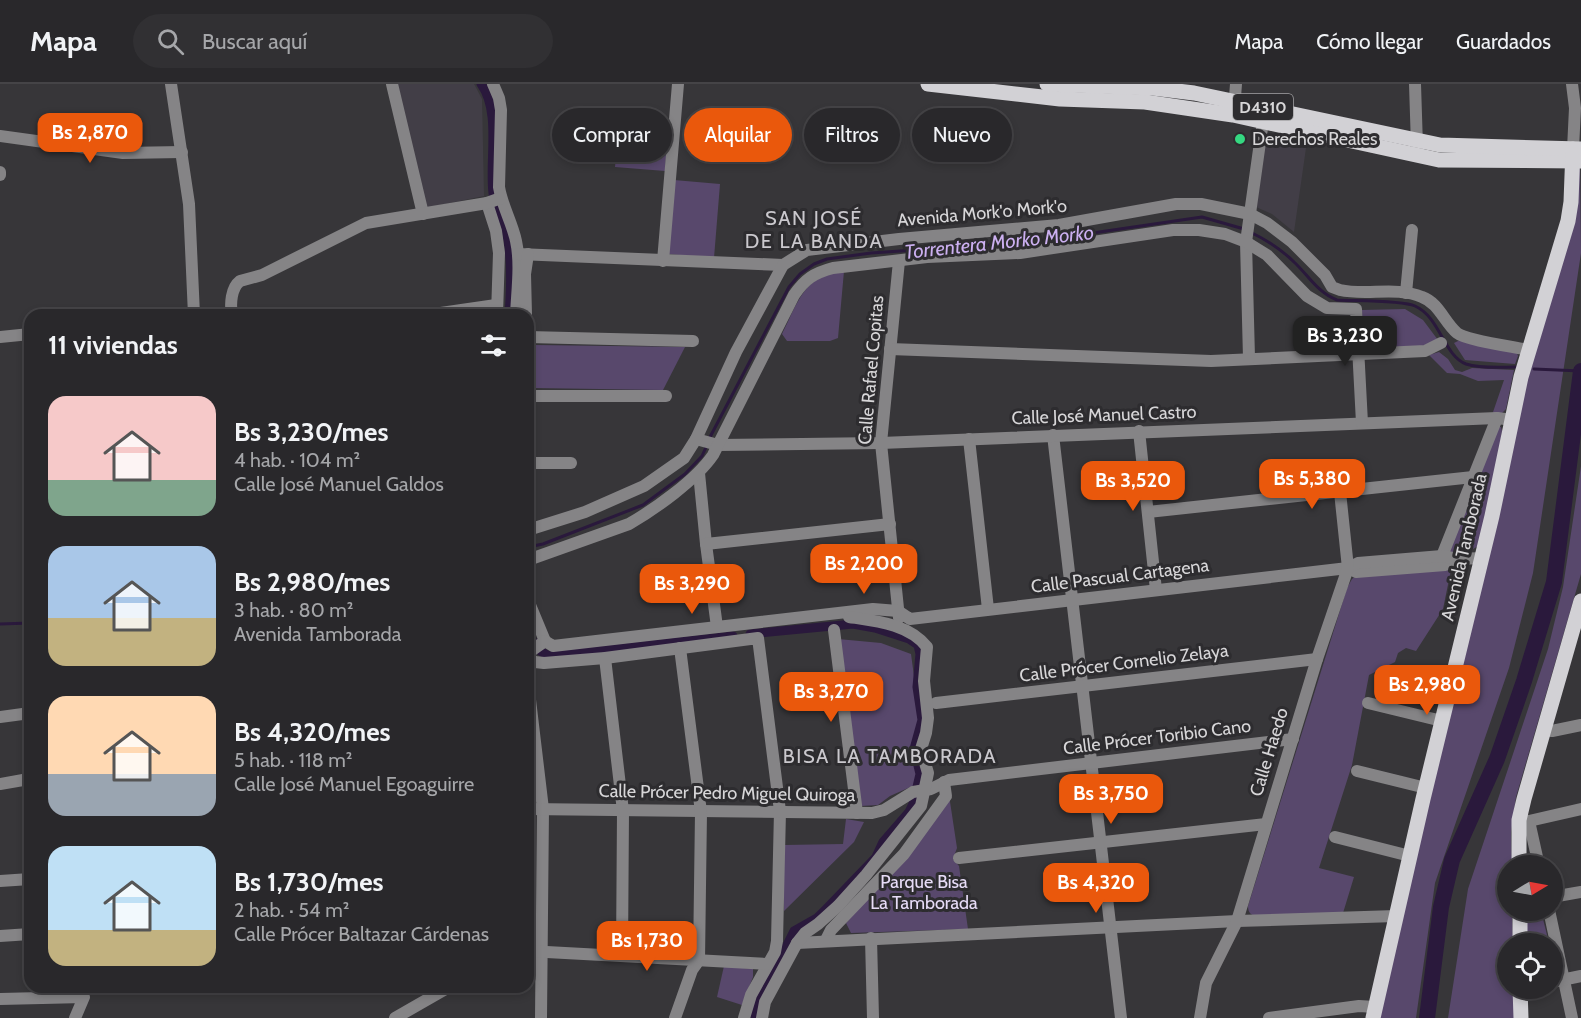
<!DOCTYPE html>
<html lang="es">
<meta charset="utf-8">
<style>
:root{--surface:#29282b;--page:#313033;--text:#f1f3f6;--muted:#a5a6a9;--line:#454447;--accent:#ea580c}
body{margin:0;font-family:Cabin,sans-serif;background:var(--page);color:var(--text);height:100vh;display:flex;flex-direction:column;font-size:22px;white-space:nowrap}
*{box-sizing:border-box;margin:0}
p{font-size:20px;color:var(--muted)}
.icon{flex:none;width:33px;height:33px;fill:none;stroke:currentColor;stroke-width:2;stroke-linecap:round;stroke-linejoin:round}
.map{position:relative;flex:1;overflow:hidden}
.sheet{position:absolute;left:24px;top:225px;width:510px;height:684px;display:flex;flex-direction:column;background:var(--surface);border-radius:18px;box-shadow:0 3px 9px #0003,0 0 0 2px var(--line)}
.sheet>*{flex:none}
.top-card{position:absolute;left:552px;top:24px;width:570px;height:54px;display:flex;gap:12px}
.needle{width:39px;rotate:80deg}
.fabs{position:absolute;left:1497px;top:771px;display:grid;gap:12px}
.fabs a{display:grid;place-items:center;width:66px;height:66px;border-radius:50%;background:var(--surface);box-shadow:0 3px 9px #0003,0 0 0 2px var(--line);font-size:30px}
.price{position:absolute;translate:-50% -51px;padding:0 14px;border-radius:12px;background:var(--accent);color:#fff;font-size:20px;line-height:39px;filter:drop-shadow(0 2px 3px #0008)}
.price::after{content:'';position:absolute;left:50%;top:36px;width:18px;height:14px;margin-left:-9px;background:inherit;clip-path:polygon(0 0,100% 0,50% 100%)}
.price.on{background:#222;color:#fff}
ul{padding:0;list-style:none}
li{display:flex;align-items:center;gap:18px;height:150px;padding:0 24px}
li span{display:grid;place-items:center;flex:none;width:168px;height:120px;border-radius:18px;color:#555}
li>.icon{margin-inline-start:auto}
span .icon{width:72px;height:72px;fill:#fffc;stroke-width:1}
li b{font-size:26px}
h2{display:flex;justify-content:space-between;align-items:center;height:72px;padding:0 24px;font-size:26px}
.tag{padding:0 21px;border-radius:27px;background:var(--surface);box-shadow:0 3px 9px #0003,0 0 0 2px var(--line);font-size:21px;line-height:54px}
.tag.on{background:var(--accent);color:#fff}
header{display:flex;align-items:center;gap:36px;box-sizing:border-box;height:84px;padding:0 30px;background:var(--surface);border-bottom:2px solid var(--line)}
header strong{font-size:28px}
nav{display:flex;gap:33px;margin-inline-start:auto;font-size:21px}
.search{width:420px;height:54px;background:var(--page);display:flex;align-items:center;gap:15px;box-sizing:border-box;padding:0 21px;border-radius:33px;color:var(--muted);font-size:22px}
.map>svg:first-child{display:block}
</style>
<header>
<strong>Mapa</strong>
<div class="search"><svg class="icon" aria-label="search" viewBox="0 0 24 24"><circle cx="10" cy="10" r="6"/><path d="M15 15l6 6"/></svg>Buscar aquí</div>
<nav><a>Mapa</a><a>Cómo llegar</a><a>Guardados</a></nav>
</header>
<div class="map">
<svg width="1581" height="934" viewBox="0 0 1581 934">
<rect width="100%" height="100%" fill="#373639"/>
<g fill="#423e47">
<polygon points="396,0 474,0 482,15 484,112 426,124"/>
<polygon points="1263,48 1307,57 1294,148 1272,130 1256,123"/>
</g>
<g fill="#58486c">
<polygon points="617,59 667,62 665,87 615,83"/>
<polygon points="1580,83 1581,169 1533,489 1509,584 1435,799 1416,934 1378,934 1526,294"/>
<polygon points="674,96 720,100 714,174 668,170"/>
<path d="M844,187L838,254L830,257H787L782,250C792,231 800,204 820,194C827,190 837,189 844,187Z"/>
<polygon points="1405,225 1423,236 1438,256 1422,262 1363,268 1362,226"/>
<polygon points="1462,255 1517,269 1518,272 1515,280 1465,276 1454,259"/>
<polygon points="535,261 685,263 663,306 534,304"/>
<polygon points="1439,268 1448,275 1455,286 1462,288 1472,284 1514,286 1506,325 1501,330 1492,331 1504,296 1478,297 1460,290 1447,289 1429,271"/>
<polygon points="1497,342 1501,343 1502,347 1498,379 1478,462 1470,467 1449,469"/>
<polygon points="1581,382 1581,490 1516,713 1511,749 1512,781 1508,782 1508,826 1512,827 1513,859 1508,860 1508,904 1514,905 1514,934 1448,934 1468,805 1548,565 1563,503"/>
<path d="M1451,486L1443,525L1416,567L1406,564L1398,569L1395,578L1369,591L1352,681L1319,784L1354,793L1343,829L1258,833C1251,831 1248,829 1248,822L1347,504L1352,495L1358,490Z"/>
<polygon points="838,555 881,559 911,570 920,637 911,663 911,672 918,691 915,701 890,712 878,721 861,722"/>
<polygon points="949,711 957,764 953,775 959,782 968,845 851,849 846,839"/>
<polygon points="846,735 864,738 854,758 784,827 784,761 843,760"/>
<polygon points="1526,827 1541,827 1549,859 1527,859"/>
<polygon points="724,882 753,885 753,893 742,921 717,913"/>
</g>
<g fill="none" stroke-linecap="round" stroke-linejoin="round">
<g stroke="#2a193c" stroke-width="3">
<path d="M1250,148C1267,156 1281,165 1294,178C1308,191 1318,209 1337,216C1354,217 1402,216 1415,222C1440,233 1444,272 1466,280C1482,285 1501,283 1517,283"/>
<polyline points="1534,285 1581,287"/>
<polyline points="709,355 789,203 800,190 814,180 827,175 871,169 1031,158 1202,133 1244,145"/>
<polyline points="528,463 543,460 643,421 685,390 702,372 707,361"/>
<polyline points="0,540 30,539"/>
</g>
<g stroke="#2a193c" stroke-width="9">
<path d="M481,0C501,28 489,75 493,109C495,126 506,140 508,157C512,181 511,206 509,231"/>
<path d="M528,542C532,558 534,566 550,572L733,552"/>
<polyline points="750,550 853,540 875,544 909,555 918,561 920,570 917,603 922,636 914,665 920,690 913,720 909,728 883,758 876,773 826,825 817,834 794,847 775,885 759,909 755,934"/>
</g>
<polyline stroke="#2a193c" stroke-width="16" points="1427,934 1441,823 1452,776 1497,675 1524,597 1554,498 1581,287"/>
<g stroke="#858486" stroke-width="12">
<polyline points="171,0 189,120 194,231"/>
<polyline points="392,0 423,130"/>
<path d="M493,0L499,14L501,26L499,103C502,122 512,138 516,157C521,180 517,207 516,231"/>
<polyline points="1415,0 1417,62"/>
<polyline points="1572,0 1575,24 1573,65"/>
<polyline points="1234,26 1236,0"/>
<polyline points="0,52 123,69 182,68"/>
<polyline points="0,88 0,91"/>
<polyline points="487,119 496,147 499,169 497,231"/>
<polyline points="518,170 783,181"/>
<polyline points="663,177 678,0"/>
<polyline points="899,177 881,359 899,534"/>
<polyline points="1406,209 1412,146"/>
<path d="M232,231C230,220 231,204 240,197L262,191L366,139L487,119L501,114"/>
<polyline points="427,231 496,221"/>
<polyline points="526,231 525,190 528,170"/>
<polyline points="0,253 30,250"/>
<polyline points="528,253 693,257"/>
<polyline points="528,256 528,321"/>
<polyline points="890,265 1211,277 1425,267 1441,259"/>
<polyline points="1249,274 1246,158 1263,37"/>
<polyline points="529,312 666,312"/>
<polyline points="1139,347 1156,506"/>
<polyline points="1053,351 1121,934"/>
<polyline points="696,355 718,361 881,359 1497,334 1513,336"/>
<polyline points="969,355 988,525"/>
<polyline points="528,379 571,379"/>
<polyline points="699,389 706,460 717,543"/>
<polyline points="1148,428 1473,393"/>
<path d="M528,446L585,428L644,402L684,374L696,355L736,268L783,181L807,166L899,155L1059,141L1176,120H1201L1250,130L1267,139L1292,158L1325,191L1332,203L1340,206C1367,212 1396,202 1422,213C1439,219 1444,238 1457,249C1465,256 1515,263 1528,266"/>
<polyline points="706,460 890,440"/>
<polyline points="1442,472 1497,334"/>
<path d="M528,476L629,440C655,425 696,396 713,371L794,211C805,195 814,189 833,184L927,173L1020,169L1173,146H1199L1225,150L1246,158L1267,171L1307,212L1327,224L1356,225L1362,339"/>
<polyline points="1348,484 1356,488 1445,481 1458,475"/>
<polyline points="528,516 545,557"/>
<polyline points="834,546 857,729"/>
<polyline points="545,557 553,562 873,525 898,527 910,535 1348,484 1358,479 1442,472 1458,475 1482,474"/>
<polyline points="528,569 545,557"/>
<polyline points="528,574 535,578 544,579 605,574 758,554 780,727 777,857 775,868 751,911 744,934"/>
<polyline points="605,574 623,727 622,871"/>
<polyline points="528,599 543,725 541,934"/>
<polyline points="936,619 1317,575"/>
<polyline points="1368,619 1442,637"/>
<polyline points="0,633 30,629"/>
<polyline points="1543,646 1552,647 1581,641"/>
<polyline points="1357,687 1426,704"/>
<polyline points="0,700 23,696"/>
<polyline points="528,725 872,729 884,726 913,708 931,705 949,696 1293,655"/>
<polyline points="1519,736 1529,737 1581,725"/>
<polyline points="1529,737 1539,782"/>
<polyline points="1335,753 1410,772"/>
<polyline points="959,774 1266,740"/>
<polyline points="0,797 30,795"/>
<polyline points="1552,813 1581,808"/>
<polyline points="1549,826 1572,934"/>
<polyline points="0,852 30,850"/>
<polyline points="871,854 873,934"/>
<polyline points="826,856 831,846 904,770 946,712 944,698"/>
<polyline points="797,859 1237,837 1396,832"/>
<polyline points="528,867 767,880"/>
<polyline points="1552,898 1581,892"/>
<polyline points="0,915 84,913 75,934"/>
<polyline points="395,934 449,903"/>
<polyline points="675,934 692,886 699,876 701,728 680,564"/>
<path d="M762,934L765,918L797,859L805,849L818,840L838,822L866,791L921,722L928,689L921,665L926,649L928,634L924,597L927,563C909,540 876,537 849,533"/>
<polyline points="1200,934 1206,899 1237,837 1317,575 1348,484 1340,408"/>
<polyline points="1269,934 1359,922 1375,923"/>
</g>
<g stroke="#d2d1d5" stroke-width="15">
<polyline points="928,0 1060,15 1145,18 1233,31 1439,76 1581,77"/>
<polyline points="1047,0 1153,4 1194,9 1440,61 1581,65"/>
<polyline points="1519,782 1519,736 1524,715 1581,517"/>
<polyline points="1520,826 1520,860"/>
<polyline points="1520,904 1521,934"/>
<polyline points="1373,934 1423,715 1492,432 1521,293 1568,137 1571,118 1573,65"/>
</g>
</g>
<circle fill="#35d881" stroke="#2d2c2f" stroke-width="2" cx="1240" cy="55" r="6"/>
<g text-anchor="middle" stroke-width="6" stroke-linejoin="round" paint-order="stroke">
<rect fill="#2d2c2f" stroke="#a4a3a5" stroke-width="1.5" x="1233" y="10" width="60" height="26" rx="4.5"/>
<g font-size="16" font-weight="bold" fill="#d7d6d8">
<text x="1263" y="29">D4310</text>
</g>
<g font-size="18" fill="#d7d6d8" stroke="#2d2c2f" text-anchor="start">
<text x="1252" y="61">Derechos Reales</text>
</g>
<g font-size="18" fill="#d7d6d8" stroke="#2d2c2f">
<text transform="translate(982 129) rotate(-5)" y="6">Avenida Mork'o Mork'o</text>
<text transform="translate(871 286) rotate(-85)" y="6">Calle Rafael Copitas</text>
<text transform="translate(1104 331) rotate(-2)" y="6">Calle José Manuel Castro</text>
<text transform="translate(1464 463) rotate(-77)" y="6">Avenida Tamborada</text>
<text transform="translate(1120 492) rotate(-7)" y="6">Calle Pascual Cartagena</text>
<text transform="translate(1124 579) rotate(-7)" y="6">Calle Prócer Cornelio Zelaya</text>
<text transform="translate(1157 653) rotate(-7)" y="6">Calle Prócer Toribio Cano</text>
<text transform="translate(1269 668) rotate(-73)" y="6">Calle Haedo</text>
<text transform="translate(727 709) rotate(1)" y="6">Calle Prócer Pedro Miguel Quiroga</text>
</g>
<g font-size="18" fill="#e7dcf7" stroke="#2d2c2f">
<text x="924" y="804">Parque Bisa<tspan x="924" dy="21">La Tamborada</tspan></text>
</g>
<g font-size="20" letter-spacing="1.5" fill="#cac8cd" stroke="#2d2c2f">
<text x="814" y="141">SAN JOSÉ<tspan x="814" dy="23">DE LA BANDA</tspan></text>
<text x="890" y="679">BISA LA TAMBORADA</text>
</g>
<g font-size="20" font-style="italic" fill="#ccb0f1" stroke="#2d2c2f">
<text transform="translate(999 158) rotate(-6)" y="7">Torrentera Morko Morko</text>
</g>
</g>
</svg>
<div class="fabs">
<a><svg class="needle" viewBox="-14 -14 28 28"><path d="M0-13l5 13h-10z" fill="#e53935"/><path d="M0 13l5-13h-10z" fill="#a5a6a9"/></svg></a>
<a><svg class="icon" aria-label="locate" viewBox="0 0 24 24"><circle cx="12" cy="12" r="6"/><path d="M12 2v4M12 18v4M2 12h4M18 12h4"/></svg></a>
</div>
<b class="price" style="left:90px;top:80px">Bs 2,870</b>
<b class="price on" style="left:1345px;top:283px">Bs 3,230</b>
<b class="price" style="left:1312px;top:426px">Bs 5,380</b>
<b class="price" style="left:1133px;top:428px">Bs 3,520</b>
<b class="price" style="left:864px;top:511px">Bs 2,200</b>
<b class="price" style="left:692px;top:531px">Bs 3,290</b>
<b class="price" style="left:1427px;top:632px">Bs 2,980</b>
<b class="price" style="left:831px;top:639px">Bs 3,270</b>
<b class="price" style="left:1111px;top:741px">Bs 3,750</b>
<b class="price" style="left:1096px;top:830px">Bs 4,320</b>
<b class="price" style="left:647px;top:888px">Bs 1,730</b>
<div class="top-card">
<a class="tag">Comprar</a>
<a class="tag on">Alquilar</a>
<a class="tag">Filtros</a>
<a class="tag">Nuevo</a>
</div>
<section class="sheet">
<h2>11 viviendas<svg class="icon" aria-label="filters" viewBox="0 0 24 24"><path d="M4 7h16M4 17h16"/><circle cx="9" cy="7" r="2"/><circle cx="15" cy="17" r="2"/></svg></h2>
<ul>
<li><span style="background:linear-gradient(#f6c9c9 70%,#7fa58c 0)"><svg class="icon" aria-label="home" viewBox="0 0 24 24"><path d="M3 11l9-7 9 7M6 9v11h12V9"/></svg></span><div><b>Bs 3,230/mes</b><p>4 hab. · 104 m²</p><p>Calle José Manuel Galdos</p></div></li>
<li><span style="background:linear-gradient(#a9c7e8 60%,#c2b280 0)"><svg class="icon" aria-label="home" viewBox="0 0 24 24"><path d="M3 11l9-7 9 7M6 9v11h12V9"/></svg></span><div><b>Bs 2,980/mes</b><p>3 hab. · 80 m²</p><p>Avenida Tamborada</p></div></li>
<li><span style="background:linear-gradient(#ffd9b3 65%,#9aa5b1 0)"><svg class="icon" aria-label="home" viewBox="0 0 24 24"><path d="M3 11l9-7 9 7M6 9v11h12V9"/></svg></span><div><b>Bs 4,320/mes</b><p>5 hab. · 118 m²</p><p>Calle José Manuel Egoaguirre</p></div></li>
<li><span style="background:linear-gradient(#bfe0f5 70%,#c2b280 0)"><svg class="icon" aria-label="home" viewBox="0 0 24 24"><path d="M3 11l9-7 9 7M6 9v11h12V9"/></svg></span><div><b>Bs 1,730/mes</b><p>2 hab. · 54 m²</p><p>Calle Prócer Baltazar Cárdenas</p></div></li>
</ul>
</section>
</div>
